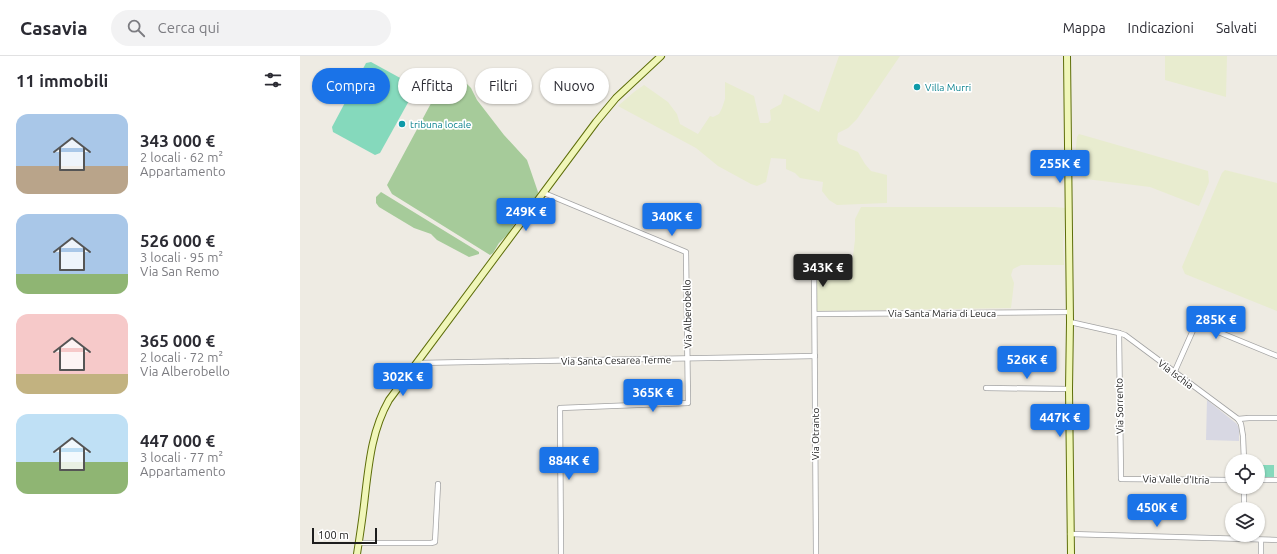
<!DOCTYPE html>
<html lang="it">
<meta charset="utf-8">
<style>
:root{--surface:#fff;--page:#f2f2f3;--text:#2b2b33;--muted:#7c7c81;--line:#e1e1e2;--accent:#1a73e8}
body{margin:0;font-family:Ubuntu,sans-serif;background:var(--page);color:var(--text);height:100vh;display:flex;flex-direction:column;font-size:15px;white-space:nowrap}
*{box-sizing:border-box;margin:0}
p{font-size:13px;color:var(--muted)}
.icon{flex:none;width:22px;height:22px;fill:none;stroke:currentColor;stroke-width:2;stroke-linecap:round;stroke-linejoin:round}
.map{position:relative;flex:1;overflow:hidden}
.details{display:flex;flex-direction:column;background:var(--surface);width:300px}
.details>*{flex:none}
.hud{position:absolute;left:12px;top:12px;width:380px;height:36px;display:flex;gap:8px}
.controls{position:absolute;left:925px;top:398px;display:grid;gap:8px}
.controls a{display:grid;place-items:center;width:40px;height:40px;border-radius:50%;background:var(--surface);box-shadow:0 1px 3px #0004;font-size:20px}
.scale{position:absolute;left:12px;bottom:10px;width:65px;box-sizing:border-box;padding-left:4px;border:2px solid #1d1d1d;border-top:0;font-size:11px;line-height:14px;white-space:nowrap;color:#1d1d1d;-webkit-text-stroke:3px #fff;paint-order:stroke}
.price{position:absolute;translate:-50% -34px;padding:0 9px;border-radius:4px;background:var(--accent);color:#fff;font-size:13px;line-height:26px;filter:drop-shadow(0 1px 2px #0008)}
.price::after{content:'';position:absolute;left:50%;top:24px;width:12px;height:9px;margin-left:-6px;background:inherit;clip-path:polygon(0 0,100% 0,50% 100%)}
.price.selected{background:#222;color:#fff}
ul{padding:0;list-style:none}
li{display:flex;align-items:center;gap:12px;height:100px;padding:0 16px}
li span{display:grid;place-items:center;flex:none;width:112px;height:80px;border-radius:12px;color:#555}
li>.icon{margin-inline-start:auto}
span .icon{width:48px;height:48px;fill:#fffc;stroke-width:1}
li b{font-size:17px}
h2{display:flex;justify-content:space-between;align-items:center;height:48px;padding:0 16px;font-size:17px}
.pill{padding:0 14px;border-radius:18px;background:var(--surface);box-shadow:0 1px 3px #0004;font-size:14px;line-height:36px}
.pill.selected{background:var(--accent);color:#fff}
header{display:flex;align-items:center;gap:24px;box-sizing:border-box;height:56px;padding:0 20px;background:var(--surface);border-bottom:1px solid var(--line)}
header strong{font-size:19px}
nav{display:flex;gap:22px;margin-inline-start:auto;font-size:14px}
.search{width:280px;height:36px;background:var(--page);display:flex;align-items:center;gap:10px;box-sizing:border-box;padding:0 14px;border-radius:22px;color:var(--muted);font-size:15px}
main{display:flex;flex:1;min-height:0}
.map>svg:first-child{display:block}
</style>
<header>
<strong>Casavia</strong>
<div class="search"><svg class="icon" aria-label="search" viewBox="0 0 24 24"><circle cx="10" cy="10" r="6"/><path d="M15 15l6 6"/></svg>Cerca qui</div>
<nav><a>Mappa</a><a>Indicazioni</a><a>Salvati</a></nav>
</header>
<main>
<section class="details">
<h2>11 immobili<svg class="icon" aria-label="filters" viewBox="0 0 24 24"><path d="M4 7h16M4 17h16"/><circle cx="9" cy="7" r="2"/><circle cx="15" cy="17" r="2"/></svg></h2>
<ul>
<li><span style="background:linear-gradient(#a9c7e8 65%,#b9a48a 0)"><svg class="icon" aria-label="home" viewBox="0 0 24 24"><path d="M3 11l9-7 9 7M6 9v11h12V9"/></svg></span><div><b>343 000 €</b><p>2 locali · 62 m²</p><p>Appartamento</p></div></li>
<li><span style="background:linear-gradient(#a9c7e8 75%,#8fb573 0)"><svg class="icon" aria-label="home" viewBox="0 0 24 24"><path d="M3 11l9-7 9 7M6 9v11h12V9"/></svg></span><div><b>526 000 €</b><p>3 locali · 95 m²</p><p>Via San Remo</p></div></li>
<li><span style="background:linear-gradient(#f6c9c9 75%,#c2b280 0)"><svg class="icon" aria-label="home" viewBox="0 0 24 24"><path d="M3 11l9-7 9 7M6 9v11h12V9"/></svg></span><div><b>365 000 €</b><p>2 locali · 72 m²</p><p>Via Alberobello</p></div></li>
<li><span style="background:linear-gradient(#bfe0f5 60%,#8fb573 0)"><svg class="icon" aria-label="home" viewBox="0 0 24 24"><path d="M3 11l9-7 9 7M6 9v11h12V9"/></svg></span><div><b>447 000 €</b><p>3 locali · 77 m²</p><p>Appartamento</p></div></li>
</ul>
</section>
<div class="map">
<svg width="977" height="498" viewBox="0 0 977 498">
<rect width="100%" height="100%" fill="#eeebe3"/>
<g fill="#e8eccf">
<polygon points="539,0 600,0 557,63 548,72 538,77 537,84 539,88 558,96 565,108 571,115 587,119 587,147 537,149 529,144 522,135 523,126 500,122 495,117 486,113 486,103 471,102 466,126 457,130 451,128 418,110 396,92 318,50 334,36 344,29 368,46 377,58 380,68 398,78 410,60 413,61 419,58 422,52 425,43 425,26 454,40 460,67 468,67 471,64 470,54 481,48 484,38 519,56"/>
<polygon points="865,0 927,0 926,41 865,24"/>
<polygon points="779,78 908,115 909,126 899,150 850,131 786,123 780,120 774,110 777,81"/>
<polygon points="925,114 977,127 977,255 885,218 882,211 922,117"/>
<polygon points="561,151 755,151 766,152 763,188 764,209 721,209 713,213 711,219 714,227 711,252 517,255 516,216 518,210 521,209 545,210 552,207 555,184 555,163"/>
</g>
<g fill="#a6cb9a">
<path d="M153,25L167,28L171,32L177,44L204,79L227,104L238,136L237,143L222,155L209,177L199,187L193,197L190,199L92,138L87,129L136,38C144,34 147,29 153,25Z"/>
<polygon points="81,136 179,196 179,198 169,201 137,184 131,178 114,172 79,151 76,147 76,141"/>
</g>
<g fill="#85d9bc">
<polygon points="71,6 113,29 115,34 80,97 75,99 33,76 32,71 66,7"/>
<rect x="958" y="409" width="16" height="13"/>
</g>
<polygon fill="#d8d8e3" points="907,344 937,368 939,373 939,385 906,384"/>
<g fill="none" stroke-linecap="round" stroke-linejoin="round">
<g stroke="#a4a4a4" stroke-width="6">
<g id="street">
<polyline points="244,137 386,196 388,347 260,352 261,498"/>
<polyline points="514,205 516,498"/>
<polyline points="515,258 770,256"/>
<polyline points="770,266 819,277 825,279 938,363 941,368 943,380 944,405"/>
<polyline points="819,277 821,423 932,424"/>
<polyline points="117,307 515,300"/>
<polyline points="874,317 894,272 899,268 977,300"/>
<polyline points="686,332 769,333"/>
<polyline points="938,363 949,362 977,362"/>
<polyline points="958,424 977,424"/>
<polyline points="944,431 944,453"/>
<polyline points="770,478 977,484"/>
<polyline points="59,487 131,487 135,486 138,428"/>
<polyline points="961,498 961,484"/>
</g>
</g>
<g stroke="#5e6e0a" stroke-width="8">
<g id="secondary">
<polyline points="767,0 770,266 769,333 771,498"/>
<path d="M57,498C60,479 63,459 65,440C69,406 72,374 89,344L296,66L316,42L361,0"/>
</g>
</g>
<use href="#street" stroke="#fff" stroke-width="4.5"/>
<use href="#secondary" stroke="#f0f6b9" stroke-width="6"/>
</g>
<g fill="#0f9aa8" stroke="#fff" stroke-width="1.5">
<circle cx="617" cy="31" r="4"/>
<circle cx="102" cy="68" r="4"/>
</g>
<g text-anchor="middle" stroke-width="3.5" stroke-linejoin="round" paint-order="stroke">
<g font-size="10" fill="#0d838f" stroke="#fff" text-anchor="start">
<text x="625" y="35">Villa Murri</text>
<text x="110" y="72">tribuna locale</text>
</g>
<g font-size="10" fill="#1d1d1d" stroke="#fff">
<text x="642" y="261">Via Santa Maria di Leuca</text>
<text transform="translate(387 258) rotate(-91)" y="4">Via Alberobello</text>
<text transform="translate(316 304) rotate(-1)" y="4">Via Santa Cesarea Terme</text>
<text transform="translate(876 318) rotate(37)" y="4">Via Ischia</text>
<text transform="translate(819 350) rotate(-91)" y="4">Via Sorrento</text>
<text transform="translate(515 378) rotate(-90)" y="4">Via Otranto</text>
<text transform="translate(876 423) rotate(1)" y="4">Via Valle d'Itria</text>
</g>
</g>
</svg>
<div class="controls">
<a><svg class="icon" aria-label="locate" viewBox="0 0 24 24"><circle cx="12" cy="12" r="6"/><path d="M12 2v4M12 18v4M2 12h4M18 12h4"/></svg></a>
<a><svg class="icon" aria-label="layers" viewBox="0 0 24 24"><path d="M12 4l9 5-9 5-9-5zM3 14l9 5 9-5"/></svg></a>
</div>
<div class="scale">100 m</div>
<b class="price" style="left:760px;top:128px">255K €</b>
<b class="price" style="left:226px;top:176px">249K €</b>
<b class="price" style="left:372px;top:181px">340K €</b>
<b class="price selected" style="left:523px;top:232px">343K €</b>
<b class="price" style="left:916px;top:284px">285K €</b>
<b class="price" style="left:727px;top:324px">526K €</b>
<b class="price" style="left:103px;top:341px">302K €</b>
<b class="price" style="left:353px;top:357px">365K €</b>
<b class="price" style="left:760px;top:382px">447K €</b>
<b class="price" style="left:269px;top:425px">884K €</b>
<b class="price" style="left:857px;top:472px">450K €</b>
<div class="hud">
<a class="pill selected">Compra</a>
<a class="pill">Affitta</a>
<a class="pill">Filtri</a>
<a class="pill">Nuovo</a>
</div>
</div>
</main>
